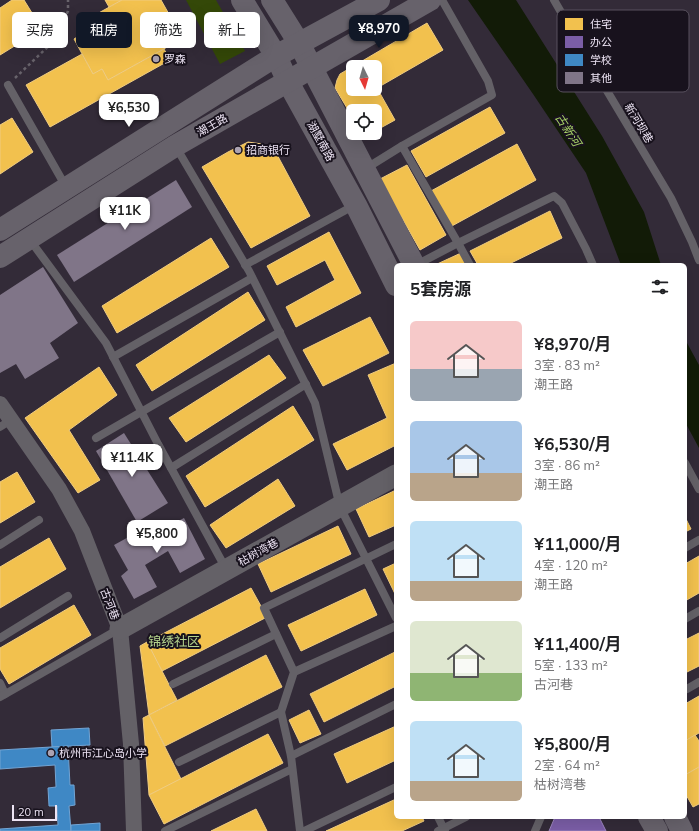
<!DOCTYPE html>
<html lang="zh">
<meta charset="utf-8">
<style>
:root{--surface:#fff;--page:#f2f2f2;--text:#202124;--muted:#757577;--accent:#111827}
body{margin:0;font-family:Mulish,"Noto Sans SC",sans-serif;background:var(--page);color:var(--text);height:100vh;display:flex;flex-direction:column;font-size:15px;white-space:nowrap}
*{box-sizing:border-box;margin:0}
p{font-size:13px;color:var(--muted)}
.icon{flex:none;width:22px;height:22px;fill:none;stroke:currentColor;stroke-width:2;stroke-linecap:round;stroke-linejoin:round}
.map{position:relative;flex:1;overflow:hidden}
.details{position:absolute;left:394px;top:263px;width:293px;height:556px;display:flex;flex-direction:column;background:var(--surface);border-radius:6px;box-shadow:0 4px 16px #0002}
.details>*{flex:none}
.hud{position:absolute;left:12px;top:12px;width:322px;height:36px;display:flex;gap:8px}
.needle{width:26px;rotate:175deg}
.controls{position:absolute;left:346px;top:60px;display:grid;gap:8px}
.controls a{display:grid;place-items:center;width:36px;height:36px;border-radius:6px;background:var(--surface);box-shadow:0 4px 16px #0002;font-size:20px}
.scale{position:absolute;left:12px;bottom:10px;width:45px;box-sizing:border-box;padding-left:4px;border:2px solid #ede4f4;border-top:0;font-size:11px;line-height:14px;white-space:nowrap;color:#ede4f4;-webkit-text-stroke:3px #18121d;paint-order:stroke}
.price{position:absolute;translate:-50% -34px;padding:0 9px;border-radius:8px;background:#fff;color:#222;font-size:13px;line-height:26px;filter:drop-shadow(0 1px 2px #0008)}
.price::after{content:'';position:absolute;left:50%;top:24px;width:12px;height:9px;margin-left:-6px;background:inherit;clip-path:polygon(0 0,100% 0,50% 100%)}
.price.current{background:var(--accent);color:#fff}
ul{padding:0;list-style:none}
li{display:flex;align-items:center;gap:12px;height:100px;padding:0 16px}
li span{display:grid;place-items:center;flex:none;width:112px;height:80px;border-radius:6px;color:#555}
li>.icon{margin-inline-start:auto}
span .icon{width:48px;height:48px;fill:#fffc;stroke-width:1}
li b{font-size:17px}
h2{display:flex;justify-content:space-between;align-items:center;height:48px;padding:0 16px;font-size:17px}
.chip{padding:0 14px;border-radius:6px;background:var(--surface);box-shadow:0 4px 16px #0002;font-size:14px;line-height:36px}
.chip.current{background:var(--accent);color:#fff}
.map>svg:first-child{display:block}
</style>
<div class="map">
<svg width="699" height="831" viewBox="0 0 699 831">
<rect width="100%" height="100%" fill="#332b38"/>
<polygon fill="#344808" points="186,0 216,0 245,51 220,64"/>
<g fill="#121b07">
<polygon points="468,0 516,0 602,136 644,212 661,265 621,265 586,173 533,94"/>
<polygon points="685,336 687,343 699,365 699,448 685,422"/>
</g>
<g fill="#f2c14e" stroke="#f0cc80" fill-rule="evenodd">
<polygon points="12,0 24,0 42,29 0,55 0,8"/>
<polygon points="105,0 122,0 109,7"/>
<polygon points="122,0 161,0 174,23 170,26 178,41 108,80 102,69 93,74 74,39 82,34 77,25"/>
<path d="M427,23L443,50L377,88L395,120L375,131V111H353V118L335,88L337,80L340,74ZM353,67H375V89H353Z"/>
<polygon points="164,49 170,60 50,127 26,85 82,54 93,74 102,69 108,80"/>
<polygon points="490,107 505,133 426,177 411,151"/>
<polygon points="12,118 33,152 0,174 0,125"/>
<polygon points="362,133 372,133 365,138"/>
<polygon points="248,142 262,144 274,149 310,216 251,248 202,167 228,152"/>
<polygon points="517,144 536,180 450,227 431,191"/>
<polygon points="407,165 446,235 420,250 380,179"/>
<polygon points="550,211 562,238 507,265 478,265 470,251"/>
<polygon points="329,232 361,293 296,327 286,307 335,280 325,260 277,285 267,266"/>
<polygon points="211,238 229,267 117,333 102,306"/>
<polygon points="461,253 466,265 435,265"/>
<polygon points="248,292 265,320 152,391 136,365"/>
<polygon points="370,317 389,353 323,386 303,350"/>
<polygon points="269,355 286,378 186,442 169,418"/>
<polygon points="396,363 396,445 347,470 333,444 387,418 368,375"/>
<polygon points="99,367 117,395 69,430 100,480 78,493 25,418"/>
<polygon points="293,406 314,440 205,507 186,476"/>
<polygon points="17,472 35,502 0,523 0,482"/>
<polygon points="278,479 295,506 226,548 210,525"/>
<polygon points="396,490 396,525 369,537 356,509"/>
<polygon points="685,517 691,529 685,532"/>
<polygon points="338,526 351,554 271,592 258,564"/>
<polygon points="49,538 66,569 0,608 0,567"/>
<polygon points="699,556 699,593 685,601 685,564"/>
<polygon points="396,563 396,596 383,569"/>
<polygon points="251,588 267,617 162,671 147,642"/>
<polygon points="365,589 377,615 301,651 288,625"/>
<polygon points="74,605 91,635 9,684 0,669 0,648"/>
<polygon points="699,633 699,666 685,673 685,640"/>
<polygon points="147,642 177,700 149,715 140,646"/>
<polygon points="395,652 396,686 324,722 310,694"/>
<polygon points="266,655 282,687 165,746 149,715"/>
<polygon points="699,696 699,733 685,741 685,704"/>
<polygon points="309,710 321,734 300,743 289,720"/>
<polygon points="149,715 181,779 149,795 143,718"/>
<polygon points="396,726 396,760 347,783 334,754"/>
<polygon points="268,734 283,763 164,824 149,795"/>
<polygon points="695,735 699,741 699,767 685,775 685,741"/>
<polygon points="699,767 699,804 693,807 685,793 685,775"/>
<polygon points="396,799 396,817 422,817 424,821 402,831 326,831"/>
<polygon points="256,809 267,831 211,831"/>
</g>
<polygon fill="#7b5ea7" stroke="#9d86be" points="555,817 599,817 606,831 549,831"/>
<g fill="#3f88c5" stroke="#73a4d3">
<polygon points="89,728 90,745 52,747 51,730"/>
<polygon points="68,746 70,785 74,785 75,805 69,806 71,831 0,831 0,829 58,825 57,806 49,806 48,788 56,787 55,765 0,769 0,750"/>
<polygon points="100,823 100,831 71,831 71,825"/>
</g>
<g fill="#807588">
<polygon points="176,180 192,207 74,282 57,255"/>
<polygon points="43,267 78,323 50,343 59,358 25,379 16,364 0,373 0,295"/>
<polygon points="124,433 168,503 137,522 96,451"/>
<polygon points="184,518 205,559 180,573 168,551 145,565 157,587 134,599 121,576 128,570 114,545 154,523 159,531"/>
</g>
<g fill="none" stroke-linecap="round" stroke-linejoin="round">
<polyline stroke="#68636b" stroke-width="2.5" stroke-dasharray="3 3" stroke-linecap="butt" points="15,78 55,40 68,11 68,0"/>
<g stroke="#646167" stroke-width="8">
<polyline points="554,0 591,64 671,198 692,242 699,260"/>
<polyline points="8,85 66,187"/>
<polyline points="402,146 458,243 470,265"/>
<polyline points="176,147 249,271 315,403 340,507 396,618"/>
<polyline points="365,169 402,146 492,95 488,81 442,0"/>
<polyline points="30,240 106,343 158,444 226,569"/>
<polyline points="245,265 355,205"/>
<polyline points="416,265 458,243 554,196 562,203 586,249 593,265"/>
<polyline points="113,357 252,278"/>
<polyline points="0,427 11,420"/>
<polyline points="96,438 280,332"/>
<polyline points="685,463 699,489"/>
<polyline points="171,468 306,384"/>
<polyline points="0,545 39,520"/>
<polyline points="685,548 699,540"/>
<polyline points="685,619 699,611"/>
<polyline points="0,638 68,596"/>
<polyline points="294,672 396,626"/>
<polyline points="0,683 5,694"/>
<polyline points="173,684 276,634"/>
<polyline points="687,689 699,682"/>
<polyline points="0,697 119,629"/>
<polyline points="291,756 396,704"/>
<polyline points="179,762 281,712"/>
<polyline points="438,817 445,831"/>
<polyline points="165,831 292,769"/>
<polyline points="300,831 291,756 281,712 294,672 264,608 396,544"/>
<polyline points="304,831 396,787"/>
<polyline points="438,831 466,817"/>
<polyline points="535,831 541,817"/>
</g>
<polyline stroke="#646167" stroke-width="16" points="0,404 59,489 82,531 120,629 131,744 134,831"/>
<polyline stroke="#646167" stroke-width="21" points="120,629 396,475"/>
<g stroke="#67626b" stroke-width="22">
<polyline points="242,0 276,56 288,82 356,205 396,285"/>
<polyline points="272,0 299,43 414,265"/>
<polyline points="0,230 276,56 379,0"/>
<polyline points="0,257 175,146 430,0"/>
<polyline points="649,817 657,831"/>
<polyline points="675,817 682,831"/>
</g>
</g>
<g fill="#aca3b2" stroke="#18121d" stroke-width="1.5">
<circle cx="156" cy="59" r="4"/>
<circle cx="238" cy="150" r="4"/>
<circle cx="51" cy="753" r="4"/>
</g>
<g text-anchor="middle" stroke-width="4" stroke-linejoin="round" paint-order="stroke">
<g font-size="11" fill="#ede4f4" stroke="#18121d" text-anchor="start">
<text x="164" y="63">罗森</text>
<text x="246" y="154">招商银行</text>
<text x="59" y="757">杭州市江心岛小学</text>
</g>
<g font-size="11" fill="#ede4f4" stroke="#18121d">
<text transform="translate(639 123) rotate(59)" y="4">新河坝巷</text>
<text transform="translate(212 125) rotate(-29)" y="4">潮王路</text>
<text transform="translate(321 141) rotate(61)" y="4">湖墅南路</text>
<text transform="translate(258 552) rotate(-29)" y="4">枯树湾巷</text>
<text transform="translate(110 604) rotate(69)" y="4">古河巷</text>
</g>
<g font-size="12" font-style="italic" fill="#a8d268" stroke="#18121d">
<text transform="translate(568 130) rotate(57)" y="4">古新河</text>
</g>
<g font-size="13" fill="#b4d38c" stroke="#18121d">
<text x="174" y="646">锦绣社区</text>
</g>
</g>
<rect x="557" y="10" width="132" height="82" rx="6" fill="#18121d" stroke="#58515e" stroke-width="1"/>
<rect x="565" y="18" width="18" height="12" fill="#f2c14e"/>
<rect x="565" y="36" width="18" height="12" fill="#7b5ea7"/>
<rect x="565" y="54" width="18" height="12" fill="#3f88c5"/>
<rect x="565" y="72" width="18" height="12" fill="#807588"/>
<g font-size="11" fill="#ede4f4">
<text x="590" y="28">住宅</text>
<text x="590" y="46">办公</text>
<text x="590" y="64">学校</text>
<text x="590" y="82">其他</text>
</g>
</svg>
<div class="controls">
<a><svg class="needle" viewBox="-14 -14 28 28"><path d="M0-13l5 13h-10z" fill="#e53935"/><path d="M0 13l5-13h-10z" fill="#757577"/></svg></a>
<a><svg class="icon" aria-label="locate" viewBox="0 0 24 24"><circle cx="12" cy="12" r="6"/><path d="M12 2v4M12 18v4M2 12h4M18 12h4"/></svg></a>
</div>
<div class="scale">20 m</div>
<b class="price current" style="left:379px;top:49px">¥8,970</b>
<b class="price" style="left:129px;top:128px">¥6,530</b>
<b class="price" style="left:125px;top:231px">¥11K</b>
<b class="price" style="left:132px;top:478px">¥11.4K</b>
<b class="price" style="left:157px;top:554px">¥5,800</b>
<div class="hud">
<a class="chip">买房</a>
<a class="chip current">租房</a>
<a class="chip">筛选</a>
<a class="chip">新上</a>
</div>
<section class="details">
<h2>5套房源<svg class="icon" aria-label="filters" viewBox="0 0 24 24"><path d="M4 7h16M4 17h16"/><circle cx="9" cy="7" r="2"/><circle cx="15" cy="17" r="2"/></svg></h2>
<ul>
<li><span style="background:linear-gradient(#f6c9c9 60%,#9aa5b1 0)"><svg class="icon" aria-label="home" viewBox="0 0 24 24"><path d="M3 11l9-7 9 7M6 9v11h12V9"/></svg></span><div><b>¥8,970/月</b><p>3室 · 83 m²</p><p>潮王路</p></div></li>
<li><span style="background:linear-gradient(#a9c7e8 65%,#b9a48a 0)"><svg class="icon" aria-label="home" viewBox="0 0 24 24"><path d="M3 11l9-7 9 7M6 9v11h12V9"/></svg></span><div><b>¥6,530/月</b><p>3室 · 86 m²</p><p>潮王路</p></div></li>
<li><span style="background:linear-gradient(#bfe0f5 75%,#b9a48a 0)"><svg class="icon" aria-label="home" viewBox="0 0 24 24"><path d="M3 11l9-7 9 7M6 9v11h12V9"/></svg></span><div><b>¥11,000/月</b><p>4室 · 120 m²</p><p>潮王路</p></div></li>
<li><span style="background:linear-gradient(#dfe7d0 65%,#8fb573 0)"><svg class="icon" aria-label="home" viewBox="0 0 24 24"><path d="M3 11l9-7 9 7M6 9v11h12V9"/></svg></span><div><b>¥11,400/月</b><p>5室 · 133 m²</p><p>古河巷</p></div></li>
<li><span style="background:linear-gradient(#bfe0f5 75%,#b9a48a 0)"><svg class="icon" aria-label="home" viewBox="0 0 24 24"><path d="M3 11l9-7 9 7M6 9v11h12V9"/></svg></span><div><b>¥5,800/月</b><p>2室 · 64 m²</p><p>枯树湾巷</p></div></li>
</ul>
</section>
</div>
